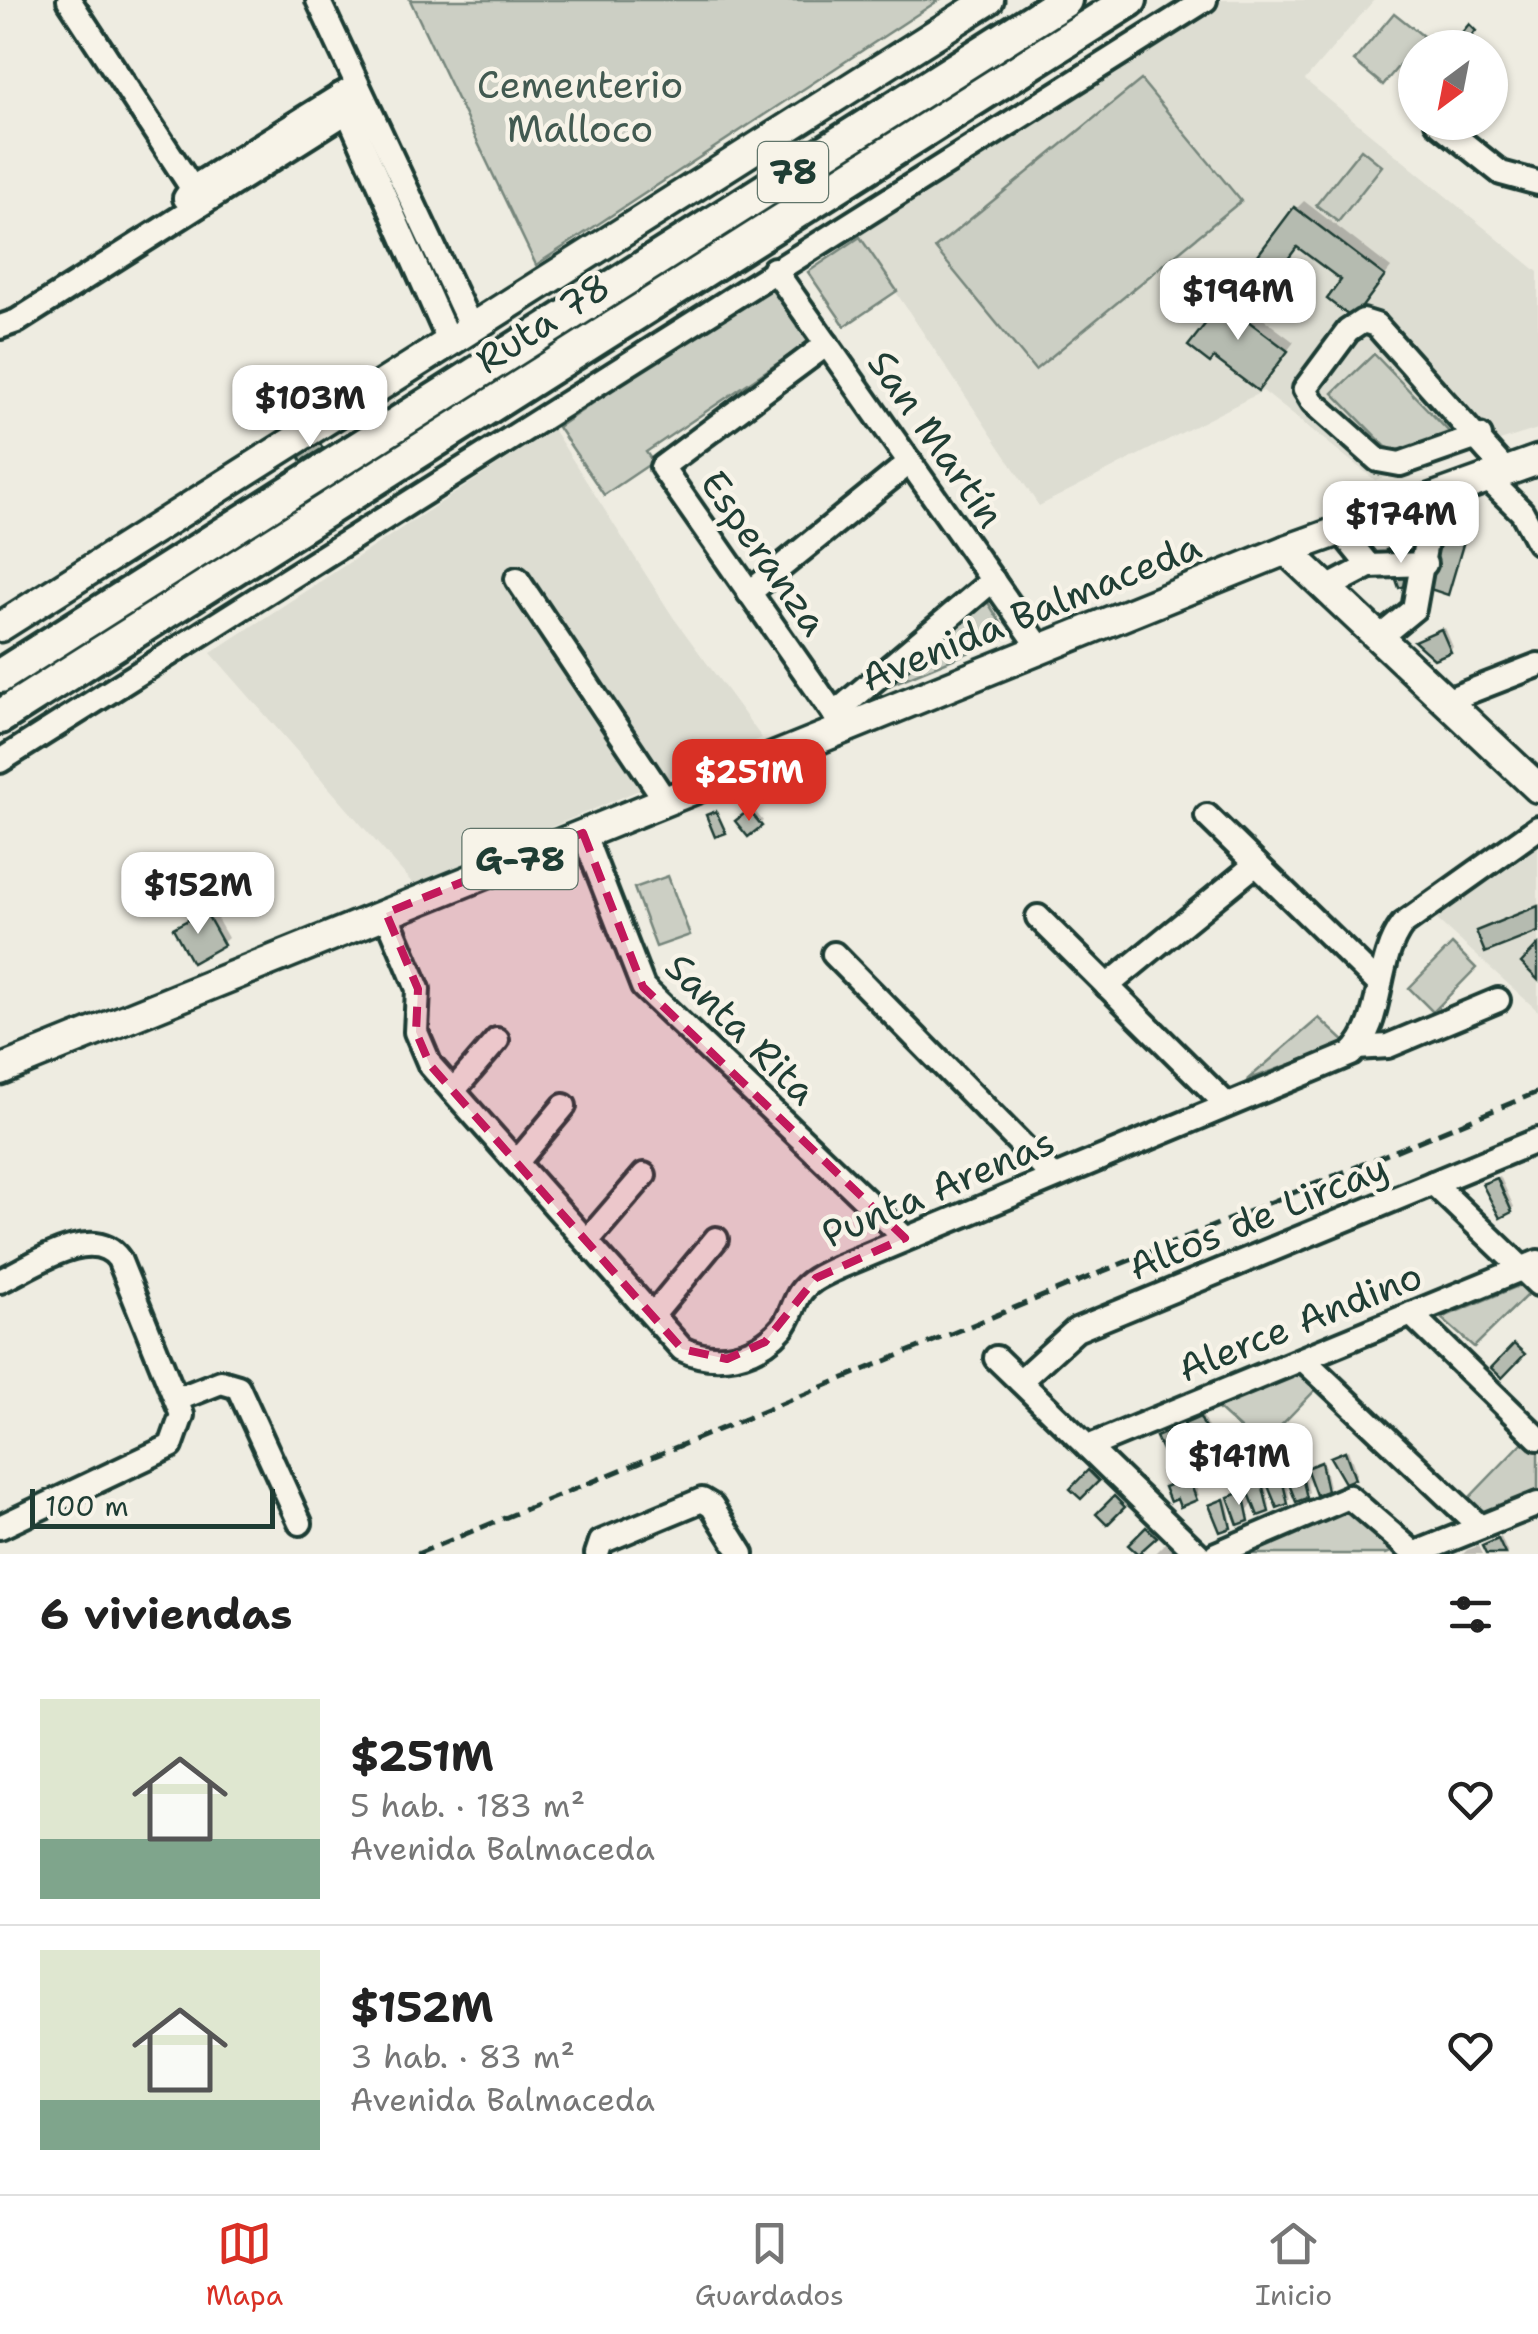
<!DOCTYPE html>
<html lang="es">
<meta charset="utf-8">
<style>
:root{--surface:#fff;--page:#f6f6f6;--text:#222;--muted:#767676;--line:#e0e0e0;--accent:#d93025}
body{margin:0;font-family:"Shantell Sans",sans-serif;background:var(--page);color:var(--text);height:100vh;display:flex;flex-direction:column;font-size:38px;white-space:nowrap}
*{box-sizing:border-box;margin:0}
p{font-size:32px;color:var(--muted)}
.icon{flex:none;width:55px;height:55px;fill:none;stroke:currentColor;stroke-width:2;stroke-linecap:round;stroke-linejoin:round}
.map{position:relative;height:1554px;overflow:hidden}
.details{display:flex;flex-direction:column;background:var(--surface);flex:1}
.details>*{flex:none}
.needle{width:65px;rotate:212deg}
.buttons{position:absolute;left:1398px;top:30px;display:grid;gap:20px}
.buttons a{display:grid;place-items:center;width:110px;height:110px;border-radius:50%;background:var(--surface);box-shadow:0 2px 8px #0004;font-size:50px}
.scale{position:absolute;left:30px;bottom:25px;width:245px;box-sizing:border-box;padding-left:10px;border:5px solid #1f3d34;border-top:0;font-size:28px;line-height:35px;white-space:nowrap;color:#1f3d34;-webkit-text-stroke:8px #f7f3e8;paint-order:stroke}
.price{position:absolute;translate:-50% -85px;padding:0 22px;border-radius:20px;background:#fff;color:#222;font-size:32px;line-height:65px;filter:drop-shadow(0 2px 5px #0008)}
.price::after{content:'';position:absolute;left:50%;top:60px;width:30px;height:22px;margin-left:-15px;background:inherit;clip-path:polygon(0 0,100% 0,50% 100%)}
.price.current{background:var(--accent);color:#fff}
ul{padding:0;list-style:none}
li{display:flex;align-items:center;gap:30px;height:250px;padding:0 40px}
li+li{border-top:2px solid var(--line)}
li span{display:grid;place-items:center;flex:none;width:280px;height:200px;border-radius:0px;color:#555}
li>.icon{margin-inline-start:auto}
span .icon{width:120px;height:120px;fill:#fffc;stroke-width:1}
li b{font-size:42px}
h2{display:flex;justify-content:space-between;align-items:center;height:120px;padding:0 40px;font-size:42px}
.tabs{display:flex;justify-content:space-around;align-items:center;height:140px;border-top:2px solid var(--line);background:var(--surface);font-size:28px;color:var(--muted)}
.tabs a{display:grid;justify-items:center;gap:5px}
.tabs .current{color:var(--accent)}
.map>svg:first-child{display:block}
</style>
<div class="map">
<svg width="1538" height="1554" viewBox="0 0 1538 1554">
<rect width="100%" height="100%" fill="#eeece1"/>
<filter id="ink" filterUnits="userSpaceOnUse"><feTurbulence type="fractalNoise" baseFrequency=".01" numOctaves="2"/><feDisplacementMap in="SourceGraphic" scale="20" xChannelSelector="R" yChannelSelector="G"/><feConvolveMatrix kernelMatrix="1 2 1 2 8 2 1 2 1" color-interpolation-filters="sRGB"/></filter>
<g filter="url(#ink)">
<g fill="#ddddd2">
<polygon points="1202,0 1374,0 1305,80 1538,272 1538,429 1375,480 1263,391 1039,506 847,219"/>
<polygon points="553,429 673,617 762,738 414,885 211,653"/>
<polygon points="1538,844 1538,1011 1434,917"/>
</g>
<g fill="#cccfc4" stroke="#76867c" stroke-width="2.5">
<polygon points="410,0 939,0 536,265"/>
<polygon points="1394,13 1423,36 1383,85 1354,61"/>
<polygon points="1141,80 1241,201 1035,370 935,248"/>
<polygon points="1361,149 1382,166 1338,222 1316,205"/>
<polygon points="860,237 897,291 845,326 808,272"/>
<polygon points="775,279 815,338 646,452 653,462 604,495 558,427"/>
<polygon points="1374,354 1451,434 1409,455 1386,447 1333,393"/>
<polygon points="984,596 1009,636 868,694"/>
<polygon points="668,876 690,935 656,947 634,888"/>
<polygon points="1452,944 1476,968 1433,1012 1409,988"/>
<polygon points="1319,1018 1347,1044 1247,1080"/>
<polygon points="1523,1284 1531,1291 1474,1347 1441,1318"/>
<polygon points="1297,1372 1308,1374 1320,1385 1260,1447 1217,1408"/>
<polygon points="1526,1439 1538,1451 1538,1490 1481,1513 1468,1499"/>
<polygon points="1335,1507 1357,1511 1396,1550 1386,1554 1233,1554"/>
</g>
<g fill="#0003">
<polygon points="1304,201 1391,268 1360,308 1296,209"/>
<polygon points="1240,285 1258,298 1250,309 1294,342 1265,380 1232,292"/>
<polygon points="1445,628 1453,647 1450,650 1417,641"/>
<polygon points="753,809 763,821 748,834 739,821"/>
<polygon points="1538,904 1538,929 1479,931 1485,926"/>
<polygon points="211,908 228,938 222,943 182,923"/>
<polygon points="1500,1176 1514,1207 1510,1210 1485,1184"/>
<polygon points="1203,1416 1212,1437 1209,1440 1190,1422"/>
<polygon points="1175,1428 1184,1449 1181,1452 1159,1437"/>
<polygon points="1348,1450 1357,1474 1354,1477 1338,1473 1333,1458"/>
<polygon points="1245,1453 1250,1466 1247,1469 1214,1468"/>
<polygon points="1323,1460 1329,1486 1326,1489 1309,1468"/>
<polygon points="1303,1467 1309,1492 1306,1495 1291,1472"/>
<polygon points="1284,1474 1290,1499 1286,1502 1269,1482"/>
<polygon points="1192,1476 1199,1495 1196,1498 1167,1488"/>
<polygon points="1265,1481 1270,1506 1267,1510 1255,1502 1248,1509 1248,1519 1231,1498"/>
<polygon points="1227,1498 1232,1523 1229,1526 1212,1505"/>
<polygon points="1501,1537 1508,1554 1488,1554 1485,1546"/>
<polygon points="1167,1541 1175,1548 1169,1554 1154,1554"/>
<polygon points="1478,1546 1482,1554 1463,1554 1467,1550"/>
</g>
<g fill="#b5bbb0" stroke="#1f3d34" stroke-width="2.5">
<polygon points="1469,24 1476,31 1471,36 1476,41 1470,48 1449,48"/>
<polygon points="1294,207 1385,276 1353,319 1327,299 1341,280 1297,247 1267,287 1246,271"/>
<polygon points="1231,291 1252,307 1244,318 1288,351 1258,391 1214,358 1210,363 1188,346"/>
<polygon points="317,439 323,448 302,461 297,452"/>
<polygon points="1443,534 1464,541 1448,595 1427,588"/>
<polygon points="1402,544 1415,583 1399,588 1386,550"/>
<polygon points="1441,629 1451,652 1434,659 1414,641"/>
<polygon points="749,810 762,826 748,837 735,821"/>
<polygon points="716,811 726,833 715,837 706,815"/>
<polygon points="1538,906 1538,932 1485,953 1476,931"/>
<polygon points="205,911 224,945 192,963 173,928"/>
<polygon points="1538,945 1538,980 1521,963"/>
<polygon points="1497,1178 1512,1212 1500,1218 1482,1184"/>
<polygon points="1514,1344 1525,1354 1502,1378 1491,1368"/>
<polygon points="1200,1417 1211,1442 1194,1449 1184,1424"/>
<polygon points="1172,1430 1183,1454 1167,1461 1156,1437"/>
<polygon points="1345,1451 1355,1479 1345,1483 1330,1457"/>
<polygon points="1241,1455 1249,1471 1218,1484 1211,1468"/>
<polygon points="1321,1462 1327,1491 1316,1495 1306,1468"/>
<polygon points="1300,1468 1307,1498 1296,1502 1285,1474"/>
<polygon points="1088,1470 1099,1481 1081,1499 1070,1489"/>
<polygon points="1281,1475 1288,1504 1277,1508 1266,1481"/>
<polygon points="1188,1478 1197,1500 1180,1507 1177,1499 1170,1502 1164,1487"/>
<polygon points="1262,1483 1269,1512 1258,1516 1247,1488"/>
<polygon points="1243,1492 1249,1521 1238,1525 1228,1497"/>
<polygon points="1114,1496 1125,1507 1107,1525 1096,1514"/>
<polygon points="1224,1499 1231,1528 1220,1532 1209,1505"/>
<polygon points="1146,1527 1157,1537 1138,1554 1128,1545"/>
<polygon points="1498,1539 1505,1554 1486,1554 1482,1546"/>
</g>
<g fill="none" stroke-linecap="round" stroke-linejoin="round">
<g stroke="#1f3d34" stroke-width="30">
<g id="minor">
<polyline points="69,0 192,188"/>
<polyline points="318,0 471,327"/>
<polyline points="340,95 449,341"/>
<polyline points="1437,122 1501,173 1538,183"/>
<polyline points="185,198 192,188 349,90"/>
<polyline points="774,269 1041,649"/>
<polyline points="0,327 17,321 364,101"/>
<polyline points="827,344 662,467 844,728"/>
<polyline points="1480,436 1400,464 1378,460 1313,402 1305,389 1348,331 1363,321 1376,325 1506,471"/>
<polyline points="1487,478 1522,512 1538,542"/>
<polyline points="1340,530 1369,566 1425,564"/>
<polyline points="517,579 665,800"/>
<polyline points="1327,588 1369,566"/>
<polyline points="749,593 910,462"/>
<polyline points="1380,637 1414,609 1434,497"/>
<polyline points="1448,700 1538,665"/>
<polyline points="834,714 993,580"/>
<polyline points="0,761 1205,0"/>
<polyline points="1207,816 1379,984"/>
<polyline points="583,833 643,987 905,1238"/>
<path d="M386,913L418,989L416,1032L430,1065L682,1349C715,1365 757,1357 782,1328C791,1318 793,1304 800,1293C809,1280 825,1274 839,1267L1351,1054C1385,1022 1374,962 1402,925L1538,828"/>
<polyline points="1038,917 1227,1105"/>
<polyline points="834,954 1053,1177"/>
<polyline points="1107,986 1256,864"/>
<polyline points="1357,1048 1388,1046 1498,1000"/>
<polyline points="453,1091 497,1040"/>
<polyline points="517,1162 564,1106"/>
<polyline points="1433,1183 1538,1284"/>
<polyline points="588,1240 644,1175"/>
<path d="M0,1281C31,1267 93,1222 119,1259L182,1415L171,1446L0,1527"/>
<polyline points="1411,1314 1538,1438"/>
<polyline points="653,1315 716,1239"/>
<polyline points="996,1358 1198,1554"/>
<polyline points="1303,1359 1480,1527"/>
<polyline points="1020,1381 1076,1330 1538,1140"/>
<polyline points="178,1399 221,1382 238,1387 300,1523"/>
<polyline points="1088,1447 1538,1262"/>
<polyline points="597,1554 601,1542 702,1500 712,1506 742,1554"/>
<polyline points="1216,1554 1349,1497 1415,1554"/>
<polyline points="1414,1554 1538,1504"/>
</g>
</g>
<g stroke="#1f3d34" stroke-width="35">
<g id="major">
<polyline points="1286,550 1538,788"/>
<polyline points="0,627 989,0"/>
<polyline points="0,1070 1286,550 1538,460"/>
</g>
</g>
<g stroke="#1f3d34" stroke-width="40">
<g id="highway">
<polyline points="0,676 1065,0"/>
<polyline points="0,717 1130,0"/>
</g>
</g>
<use href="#minor" stroke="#f7f3e8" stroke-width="22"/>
<use href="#major" stroke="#f7f3e8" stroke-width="28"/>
<use href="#highway" stroke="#f7f3e8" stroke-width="32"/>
<polyline stroke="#1f3d34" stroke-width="5" stroke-dasharray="15 8" stroke-linecap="butt" points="417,1554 1538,1092"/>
</g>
</g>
<path fill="#c2185b" fill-opacity="0.2" stroke="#c2185b" stroke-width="8" stroke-dasharray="20 12" stroke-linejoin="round" d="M583,833L643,987L905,1238L816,1278L765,1342L727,1359L682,1349L430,1065L416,1032L418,989L386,913Z"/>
<g text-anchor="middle" stroke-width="9" stroke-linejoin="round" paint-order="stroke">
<g fill="#f7f3e8" stroke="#60746a" stroke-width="2.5">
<rect x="758" y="142" width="70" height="60" rx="8"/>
<rect x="462.5" y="829" width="115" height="60" rx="8"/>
</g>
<g font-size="35" font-weight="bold" fill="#1f3d34">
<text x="793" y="184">78</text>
<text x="520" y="871">G-78</text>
</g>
<g font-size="38" fill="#425a51" stroke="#f7f3e8">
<text x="580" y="98">Cementerio<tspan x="580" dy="44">Malloco</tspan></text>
</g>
<g font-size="38" fill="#1f3d34" stroke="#f7f3e8">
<text transform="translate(543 323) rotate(-33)" y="13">Ruta 78</text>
<text transform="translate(936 439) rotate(55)" y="13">San Martín</text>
<text transform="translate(764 553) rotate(55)" y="13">Esperanza</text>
<text transform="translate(1031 612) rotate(-22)" y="13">Avenida Balmaceda</text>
<text transform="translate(741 1029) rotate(45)" y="13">Santa Rita</text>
<text transform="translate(938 1188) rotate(-23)" y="13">Punta Arenas</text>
<text transform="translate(1258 1217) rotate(-22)" y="13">Altos de Lircay</text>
<text transform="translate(1300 1322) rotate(-22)" y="13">Alerce Andino</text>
</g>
</g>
</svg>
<div class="buttons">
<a><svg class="needle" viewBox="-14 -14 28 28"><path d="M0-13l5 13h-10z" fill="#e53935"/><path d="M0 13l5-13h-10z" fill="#767676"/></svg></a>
</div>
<div class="scale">100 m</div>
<b class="price" style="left:1238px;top:343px">$194M</b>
<b class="price" style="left:310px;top:450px">$103M</b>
<b class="price" style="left:1401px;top:566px">$174M</b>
<b class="price current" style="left:749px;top:824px">$251M</b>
<b class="price" style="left:198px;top:937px">$152M</b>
<b class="price" style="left:1239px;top:1508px">$141M</b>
</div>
<section class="details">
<h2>6 viviendas<svg class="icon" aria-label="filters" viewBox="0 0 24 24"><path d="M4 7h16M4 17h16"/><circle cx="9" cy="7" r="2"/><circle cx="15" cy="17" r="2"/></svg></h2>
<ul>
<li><span style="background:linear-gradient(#dfe7d0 70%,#7fa58c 0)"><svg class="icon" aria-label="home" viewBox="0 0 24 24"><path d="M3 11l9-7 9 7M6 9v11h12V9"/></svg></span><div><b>$251M</b><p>5 hab. · 183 m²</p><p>Avenida Balmaceda</p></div><svg class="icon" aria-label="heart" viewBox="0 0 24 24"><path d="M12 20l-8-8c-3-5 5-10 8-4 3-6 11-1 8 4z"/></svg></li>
<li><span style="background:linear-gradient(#dfe7d0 75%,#7fa58c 0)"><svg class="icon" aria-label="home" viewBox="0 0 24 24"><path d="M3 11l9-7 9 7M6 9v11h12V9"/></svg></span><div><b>$152M</b><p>3 hab. · 83 m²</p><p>Avenida Balmaceda</p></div><svg class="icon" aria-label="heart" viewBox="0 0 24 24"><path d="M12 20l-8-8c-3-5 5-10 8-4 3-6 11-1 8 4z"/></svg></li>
</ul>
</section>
<nav class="tabs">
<a class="current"><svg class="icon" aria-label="map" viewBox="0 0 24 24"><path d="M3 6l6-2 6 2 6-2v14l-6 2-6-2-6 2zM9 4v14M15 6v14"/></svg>Mapa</a>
<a><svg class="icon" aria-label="saved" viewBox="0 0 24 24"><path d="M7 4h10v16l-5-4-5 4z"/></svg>Guardados</a>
<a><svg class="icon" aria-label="home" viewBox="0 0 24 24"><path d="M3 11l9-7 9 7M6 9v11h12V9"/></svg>Inicio</a>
</nav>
